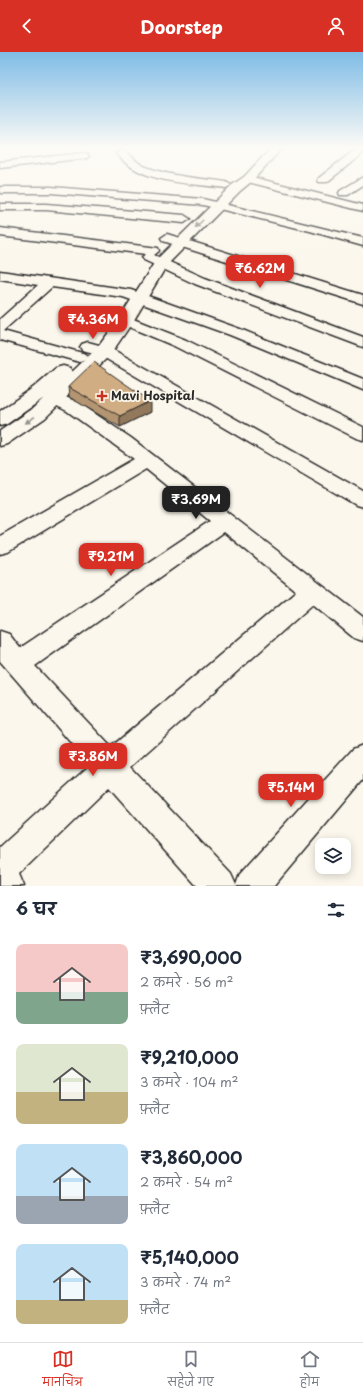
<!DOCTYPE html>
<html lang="hi">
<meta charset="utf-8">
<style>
:root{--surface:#fff;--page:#f2f2f3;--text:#1f2937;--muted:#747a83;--line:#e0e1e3;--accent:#d93025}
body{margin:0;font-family:"Playpen Sans","Playpen Sans Deva",sans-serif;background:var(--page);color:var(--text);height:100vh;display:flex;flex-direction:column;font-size:15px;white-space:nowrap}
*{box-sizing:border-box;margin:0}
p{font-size:13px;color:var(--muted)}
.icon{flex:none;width:22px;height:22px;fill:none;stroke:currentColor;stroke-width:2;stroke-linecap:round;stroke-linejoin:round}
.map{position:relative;height:834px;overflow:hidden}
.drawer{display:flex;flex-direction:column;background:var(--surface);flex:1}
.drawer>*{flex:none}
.buttons{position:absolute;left:315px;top:786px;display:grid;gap:8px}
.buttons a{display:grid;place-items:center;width:36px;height:36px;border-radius:8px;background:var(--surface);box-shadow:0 2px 10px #0003;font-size:20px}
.price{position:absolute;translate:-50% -34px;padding:0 9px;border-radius:8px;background:var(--accent);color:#fff;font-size:13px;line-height:26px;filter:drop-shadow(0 1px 2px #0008)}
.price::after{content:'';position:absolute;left:50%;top:24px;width:12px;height:9px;margin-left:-6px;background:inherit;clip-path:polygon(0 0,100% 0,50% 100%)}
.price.current{background:#222;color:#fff}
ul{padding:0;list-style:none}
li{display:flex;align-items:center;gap:12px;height:100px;padding:0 16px}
li span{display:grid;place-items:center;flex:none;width:112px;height:80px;border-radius:8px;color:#555}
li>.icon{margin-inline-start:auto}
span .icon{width:48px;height:48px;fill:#fffc;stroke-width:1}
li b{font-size:17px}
h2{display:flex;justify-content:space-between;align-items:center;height:48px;padding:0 16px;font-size:17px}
header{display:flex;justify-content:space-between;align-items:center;height:52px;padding:0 16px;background:var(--accent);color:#fff;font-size:18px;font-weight:700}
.menu{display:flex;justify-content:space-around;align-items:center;height:56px;border-top:1px solid var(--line);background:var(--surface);font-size:11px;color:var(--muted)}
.menu a{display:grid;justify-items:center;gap:2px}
.menu .current{color:var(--accent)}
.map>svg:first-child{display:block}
</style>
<header><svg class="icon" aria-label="back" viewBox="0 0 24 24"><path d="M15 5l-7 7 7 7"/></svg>Doorstep<svg class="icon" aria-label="person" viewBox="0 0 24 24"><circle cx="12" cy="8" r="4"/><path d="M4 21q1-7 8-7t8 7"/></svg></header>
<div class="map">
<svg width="363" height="834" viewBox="0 0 363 834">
<rect width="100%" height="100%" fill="#fbf7ec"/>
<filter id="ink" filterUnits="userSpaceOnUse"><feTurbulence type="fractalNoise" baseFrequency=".025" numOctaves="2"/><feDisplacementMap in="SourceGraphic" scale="8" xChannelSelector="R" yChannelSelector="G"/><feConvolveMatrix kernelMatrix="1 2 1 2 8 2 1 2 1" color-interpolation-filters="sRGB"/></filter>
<g filter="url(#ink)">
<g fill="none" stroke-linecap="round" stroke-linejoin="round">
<g stroke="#2b2b2b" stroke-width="3">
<g id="street">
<polygon points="357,96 363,96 363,101 327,130 319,130 318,128 319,126"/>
<path d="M121,98C130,100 136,112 146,115C171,125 200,126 226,130L231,133L226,136C190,131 140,132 116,101Z"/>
<polygon points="84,101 87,102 89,104 87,106 0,116 0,110"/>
<polygon points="248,124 363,153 363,159 244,129 243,127 244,125"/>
<polygon points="363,125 363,133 348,143 340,143 339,141 340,139"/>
<polygon points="0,135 51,135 203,147 363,186 363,194 310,179 203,153 51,141 0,141"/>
<polygon points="0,152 46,152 184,163 190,167 184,171 46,158 0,158"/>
<polygon points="0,176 158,196 159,199 154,203 205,226 363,285 363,295 195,232 144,208 142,205 146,202 0,184"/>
<polygon points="167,182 363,243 363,252 163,189 161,186"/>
<polygon points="0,219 131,238 240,277 363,327 363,338 230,283 123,245 52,235 3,279 86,302 88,305 86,308 80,310 0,288 0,267 38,233 0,227"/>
<polygon points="113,259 186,288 363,375 363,388 356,386 174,294 108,266 106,263 108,260"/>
<polygon points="88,290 110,296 363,439 363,455 356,453 98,302 82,298 80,295 82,292"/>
<path d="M41,334L79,351L131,386L363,565V589L354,586L313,552L130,715L231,822L236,833L240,822L353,697L363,693V728L274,834H197L109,735L19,822L24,834H0V795L90,713L0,609V579L9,582L20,596L210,469L146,417L8,500L0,502V484L134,407L67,359L35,343L32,339L35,335ZM224,480L296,539L111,695L35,614Z"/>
</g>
</g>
<g stroke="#2b2b2b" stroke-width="3">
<polygon id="secondary" points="271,96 282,96 252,129 240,139 167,213 134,268 110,303 45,366 7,392 0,394 0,379 31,358 44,346 7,372 0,374 0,359 34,335 56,316 63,314 70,316 72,320 98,295 119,267 156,208 232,133 244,125"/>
</g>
<use href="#street" fill="#fbf7ec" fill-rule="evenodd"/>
<use href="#secondary" fill="#fbf7ec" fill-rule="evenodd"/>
</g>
<polygon fill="#b49571" stroke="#2b2b2b" points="68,335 150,360 120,375 69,345"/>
<polygon fill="#92795c" stroke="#2b2b2b" points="150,349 150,360 120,375 120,364"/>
<polygon fill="#d1ad83" stroke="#2b2b2b" points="94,310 150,349 120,364 68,335"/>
<defs><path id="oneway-solid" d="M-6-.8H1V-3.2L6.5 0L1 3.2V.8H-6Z"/></defs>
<g fill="#93918c">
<use href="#oneway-solid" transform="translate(199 172) rotate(135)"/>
<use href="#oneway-solid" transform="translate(30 368) rotate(145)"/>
</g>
</g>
<linearGradient id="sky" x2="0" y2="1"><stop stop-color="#7fbce6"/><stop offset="0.45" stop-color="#fdfbf6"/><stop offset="1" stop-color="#fdfbf6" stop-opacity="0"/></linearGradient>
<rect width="363" height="213" fill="url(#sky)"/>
<path fill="#c8321e" stroke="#fbf7ec" stroke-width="1.5" d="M100 338h4v4h4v4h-4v4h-4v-4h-4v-4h4z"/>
<g text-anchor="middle" stroke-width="3.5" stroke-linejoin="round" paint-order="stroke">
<g font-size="12" font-weight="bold" fill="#2b2b2b" stroke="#fbf7ec" text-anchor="start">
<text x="111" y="348">Mavi Hospital</text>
</g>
</g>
</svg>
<div class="buttons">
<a><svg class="icon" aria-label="layers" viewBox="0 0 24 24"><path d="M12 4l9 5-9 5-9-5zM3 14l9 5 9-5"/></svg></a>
</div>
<b class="price" style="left:260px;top:237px">₹6.62M</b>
<b class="price" style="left:93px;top:288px">₹4.36M</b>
<b class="price current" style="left:196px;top:468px">₹3.69M</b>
<b class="price" style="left:111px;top:525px">₹9.21M</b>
<b class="price" style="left:93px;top:725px">₹3.86M</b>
<b class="price" style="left:291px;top:756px">₹5.14M</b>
</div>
<section class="drawer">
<h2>6 घर<svg class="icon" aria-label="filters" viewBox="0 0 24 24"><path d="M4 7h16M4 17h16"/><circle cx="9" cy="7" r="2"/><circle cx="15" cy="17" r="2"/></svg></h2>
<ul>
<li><span style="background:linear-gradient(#f6c9c9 60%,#7fa58c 0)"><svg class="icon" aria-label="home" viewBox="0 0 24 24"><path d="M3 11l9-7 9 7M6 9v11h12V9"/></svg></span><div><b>₹3,690,000</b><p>2 कमरे · 56 m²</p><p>फ़्लैट</p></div></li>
<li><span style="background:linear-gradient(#dfe7d0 60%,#c2b280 0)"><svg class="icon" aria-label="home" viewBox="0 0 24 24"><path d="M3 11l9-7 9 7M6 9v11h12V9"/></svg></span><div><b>₹9,210,000</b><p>3 कमरे · 104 m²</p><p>फ़्लैट</p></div></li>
<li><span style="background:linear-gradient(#bfe0f5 65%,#9aa5b1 0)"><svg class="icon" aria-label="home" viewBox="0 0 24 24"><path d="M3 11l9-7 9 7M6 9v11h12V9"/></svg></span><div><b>₹3,860,000</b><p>2 कमरे · 54 m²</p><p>फ़्लैट</p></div></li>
<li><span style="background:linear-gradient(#bfe0f5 70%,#c2b280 0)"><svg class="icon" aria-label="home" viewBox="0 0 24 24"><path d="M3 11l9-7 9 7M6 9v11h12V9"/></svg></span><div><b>₹5,140,000</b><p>3 कमरे · 74 m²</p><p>फ़्लैट</p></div></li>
</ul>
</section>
<nav class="menu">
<a class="current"><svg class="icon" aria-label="map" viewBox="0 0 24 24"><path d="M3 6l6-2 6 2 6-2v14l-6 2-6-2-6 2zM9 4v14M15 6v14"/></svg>मानचित्र</a>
<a><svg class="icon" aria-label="saved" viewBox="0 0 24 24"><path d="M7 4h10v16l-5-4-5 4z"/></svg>सहेजे गए</a>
<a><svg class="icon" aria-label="home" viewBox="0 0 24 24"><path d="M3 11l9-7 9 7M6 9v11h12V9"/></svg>होम</a>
</nav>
